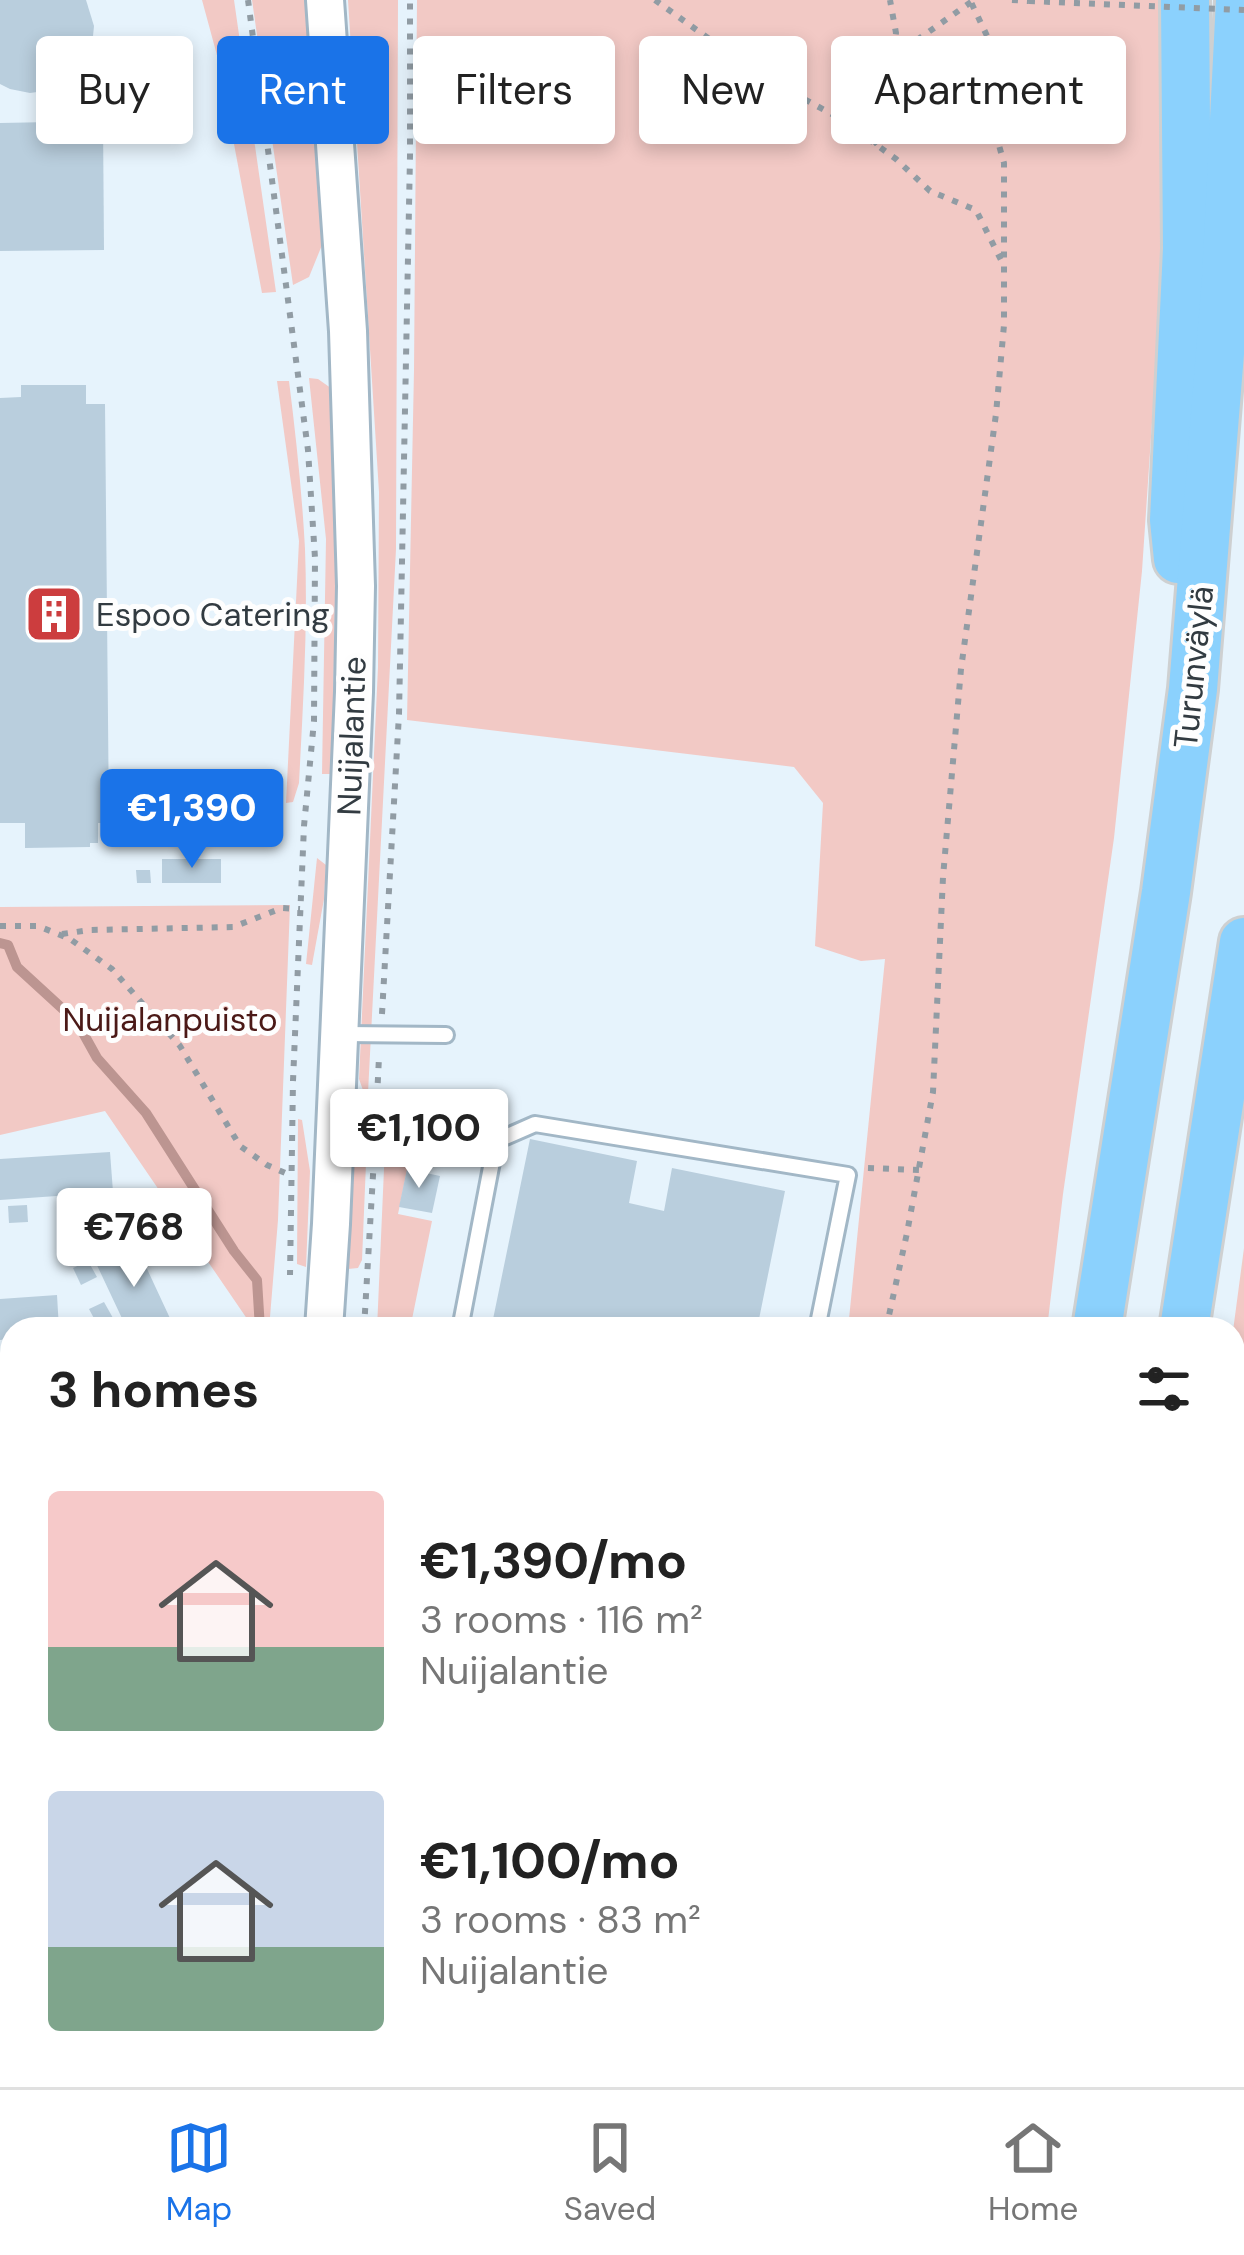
<!DOCTYPE html>
<meta charset="utf-8">
<style>
:root{--surface:#fff;--page:#f6f6f6;--text:#222;--muted:#767676;--line:#e0e0e0;--accent:#1a73e8}
body{margin:0;font-family:"DM Sans",sans-serif;background:var(--page);color:var(--text);height:100vh;display:flex;flex-direction:column;font-size:45px;white-space:nowrap}
*{box-sizing:border-box;margin:0}
p{font-size:39px;color:var(--muted)}
.icon{flex:none;width:66px;height:66px;fill:none;stroke:currentColor;stroke-width:2;stroke-linecap:round;stroke-linejoin:round}
.map{position:relative;flex:1;overflow:hidden}
.details{position:absolute;left:0px;top:1317px;width:1245px;height:771px;display:flex;flex-direction:column;background:var(--surface);border-radius:36px 36px 0 0;box-shadow:0 6px 18px #0003}
.details>*{flex:none}
.top-card{position:absolute;left:36px;top:36px;width:1173px;height:108px;display:flex;gap:24px}
.price{position:absolute;translate:-50% -102px;padding:0 27px;border-radius:12px;background:#fff;color:#222;font-size:39px;line-height:78px;filter:drop-shadow(0 3px 6px #0008)}
.price::after{content:'';position:absolute;left:50%;top:72px;width:36px;height:27px;margin-left:-18px;background:inherit;clip-path:polygon(0 0,100% 0,50% 100%)}
.price.on{background:var(--accent);color:#fff}
ul{padding:0;list-style:none}
li{display:flex;align-items:center;gap:36px;height:300px;padding:0 48px}
li span{display:grid;place-items:center;flex:none;width:336px;height:240px;border-radius:12px;color:#555}
li>.icon{margin-inline-start:auto}
span .icon{width:144px;height:144px;fill:#fffc;stroke-width:1}
li b{font-size:51px}
h2{display:flex;justify-content:space-between;align-items:center;height:144px;padding:0 48px;font-size:51px}
.tag{padding:0 42px;border-radius:12px;background:var(--surface);box-shadow:0 6px 18px #0003;font-size:42px;line-height:108px}
.tag.on{background:var(--accent);color:#fff}
.dock{display:flex;justify-content:space-around;align-items:center;height:168px;border-top:3px solid var(--line);background:var(--surface);font-size:33px;color:var(--muted)}
.dock a{display:grid;justify-items:center;gap:6px}
.dock .on{color:var(--accent)}
.map>svg:first-child{display:block}
</style>
<div class="map">
<svg width="1244" height="2087" viewBox="0 0 1244 2087">
<rect width="100%" height="100%" fill="#e6f3fc"/>
<g fill="#f2c9c5">
<polygon points="202,0 234,0 276,292 262,293 218,59"/>
<polygon points="252,0 305,0 322,245 309,277 293,285"/>
<polygon points="348,0 398,0 396,549 368,1093 364,1093 359,1079 378,667 379,492"/>
<polygon points="417,0 1162,0 1163,259 1142,571 1114,838 1063,1194 1047,1329 848,1329 885,959 861,961 815,946 823,803 794,767 407,720 414,370"/>
<polygon points="309,378 318,379 335,391 336,540 332,774 322,774 326,539"/>
<path d="M277,381H289C296,437 302,492 305,549C308,627 303,705 299,783L293,802L286,803L299,541Z"/>
<polygon points="317,858 326,865 324,899 312,965 306,964"/>
<polygon points="290,905 278,1220 269,1329 254,1329 105,1111 0,1135 0,907"/>
<polygon points="298,1119 302,1120 310,1171 306,1267 297,1264"/>
<polygon points="359,1139 367,1139 362,1260 358,1268 348,1269 352,1147"/>
<polygon points="387,1142 412,1146 398,1214 432,1221 410,1329 377,1329 385,1146"/>
<polygon points="1244,1248 1244,2087 1094,2087 1096,2076 1233,2076 1233,1331"/>
<polygon points="12,1403 12,1498 0,1499 0,1404"/>
<polygon points="12,1935 12,2040 0,2055 0,1953"/>
<polygon points="83,2076 151,2076 146,2087 75,2087"/>
<polygon points="710,2076 912,2076 910,2087 707,2087"/>
</g>
<g fill="none" stroke-linecap="round" stroke-linejoin="round">
<g stroke="#bc9591" stroke-width="10">
<polyline points="0,943 8,945 17,967 77,1022 97,1058 146,1113 234,1251 257,1280 260,1329"/>
<polyline points="1233,1668 1244,1654"/>
<polyline points="1233,1825 1244,1859"/>
<polyline points="792,2087 795,2076"/>
</g>
</g>
<g fill="#b9cedd">
<polygon points="0,0 86,0 94,26 92,46 84,65 70,80 51,90 30,93 10,89 0,84"/>
<polygon points="103,121 104,250 0,251 0,123"/>
<polygon points="21,385 86,385 86,404 105,404 109,823 98,823 98,843 90,843 90,847 25,848 25,823 0,823 0,398 21,397"/>
<rect x="162" y="859" width="59" height="24"/>
<polygon points="136,870 150,870 151,883 137,883"/>
<polygon points="530,1139 637,1161 629,1203 664,1211 672,1168 785,1191 757,1329 491,1329"/>
<polygon points="110,1152 113,1192 0,1200 0,1159"/>
<polygon points="407,1169 440,1176 432,1213 399,1207"/>
<polygon points="90,1201 91,1218 72,1219 71,1202"/>
<polygon points="27,1205 28,1222 9,1223 8,1206"/>
<polygon points="135,1243 148,1271 175,1329 127,1329 95,1261"/>
<polygon points="88,1261 97,1277 81,1285 73,1268"/>
<polygon points="57,1295 59,1329 12,1329 12,1339 0,1340 0,1299"/>
<polygon points="104,1302 113,1318 98,1326 89,1309"/>
<polygon points="12,1580 12,1599 3,1600 1,1581"/>
<polygon points="12,1608 12,1652 0,1653 0,1609"/>
<polygon points="379,2076 543,2076 541,2087 424,2087 379,2078"/>
</g>
<g fill="none" stroke-linecap="round" stroke-linejoin="round">
<g stroke="#a2b7c6" stroke-width="20">
<g id="lane">
<polyline points="344,1034 446,1035"/>
<polyline points="340,1120 376,1119 496,1141 460,1329"/>
<polyline points="496,1141 535,1124 848,1175 817,1329"/>
<polyline points="256,2076 260,2087"/>
<polyline points="589,2087 591,2076"/>
<polyline points="661,2087 663,2076"/>
</g>
</g>
<g stroke="#a2b7c6" stroke-width="33">
<polyline id="street" points="0,1750 12,1749"/>
</g>
<g stroke="#a2b7c6" stroke-width="42">
<g id="secondary">
<polyline points="324,1329 331,1224 354,692 356,586 348,331 325,0"/>
<polyline points="0,2080 12,2066"/>
</g>
</g>
<g stroke="#ced0d1" stroke-width="54">
<g id="highway">
<polyline points="1178,559 1174,520 1187,249 1185,0"/>
<polyline points="1097,1329 1166,892 1193,689 1226,278 1240,0"/>
<polyline points="1184,1329 1244,942"/>
<polyline points="955,2087 958,2076"/>
<polyline points="1045,2087 1048,2076"/>
</g>
</g>
<g stroke="#919ca4" stroke-width="6" stroke-dasharray="6 9" stroke-linecap="butt">
<polyline points="248,0 308,450 315,558 314,721 304,826 293,1081 290,1275"/>
<polyline points="655,0 758,74 841,119 896,159 930,191 976,210 1001,260"/>
<polyline points="1012,0 1029,1"/>
<polyline points="971,2 893,57 937,91 987,102"/>
<polyline points="841,119 850,98 893,57 896,33 890,0"/>
<polyline points="873,144 937,91"/>
<polyline points="0,926 38,926 70,939 112,969 180,1046 240,1146 267,1165 292,1176"/>
<polyline points="62,934 90,930 233,927 282,908 300,909"/>
<polyline points="382,1014 399,714 410,156 410,0"/>
<polyline points="377,1098 379,1057"/>
<polyline points="868,1168 919,1170"/>
<polyline points="364,1329 375,1141"/>
<polyline points="886,1329 907,1233 933,1092 943,877 961,669 996,414 1004,325 1004,163 983,89 988,38 970,0"/>
<polyline points="58,2087 68,2076"/>
<polyline points="749,2087 754,2076"/>
</g>
<use href="#lane" stroke="#fff" stroke-width="14"/>
<use href="#street" stroke="#fff" stroke-width="27"/>
<use href="#secondary" stroke="#fff" stroke-width="36"/>
<use href="#highway" stroke="#8bd1fd" stroke-width="48"/>
<polyline stroke="#919ca4" stroke-width="6" stroke-dasharray="6 9" stroke-linecap="butt" points="1029,1 1244,10"/>
</g>
<defs>
<g id="building-square" transform="scale(3)"><rect x="-9" y="-9" width="18" height="18" rx="4" fill="#cc3d3e" stroke="#fefefe"/><path d="M-4-6H4V6H1V3H-1V6H-4ZM-2.5-4.3h1.7v1.8h-1.7ZM.8-4.3h1.7v1.8H.8ZM-2.5-1h1.7V.8h-1.7ZM.8-1h1.7V.8H.8Z" fill="#fff"/></g>
</defs>
<g fill-rule="evenodd">
<use href="#building-square" x="54" y="614"/>
</g>
<g text-anchor="middle" stroke-width="10" stroke-linejoin="round" paint-order="stroke">
<g font-size="33" fill="#323b41" stroke="#fefefe" text-anchor="start">
<text x="96" y="626">Espoo Catering</text>
</g>
<g font-size="33" fill="#323b41" stroke="#fefefe">
<text transform="translate(1193 667) rotate(-84)" y="12">Turunväylä</text>
<text transform="translate(351 736) rotate(-88)" y="12">Nuijalantie</text>
</g>
<g font-size="33" fill="#4b1917" stroke="#fefefe">
<text x="170" y="1031">Nuijalanpuisto</text>
</g>
</g>
</svg>
<b class="price on" style="left:192px;top:871px">€1,390</b>
<b class="price" style="left:419px;top:1191px">€1,100</b>
<b class="price" style="left:134px;top:1290px">€768</b>
<div class="top-card">
<a class="tag">Buy</a>
<a class="tag on">Rent</a>
<a class="tag">Filters</a>
<a class="tag">New</a>
<a class="tag">Apartment</a>
</div>
<section class="details">
<h2>3 homes<svg class="icon" aria-label="filters" viewBox="0 0 24 24"><path d="M4 7h16M4 17h16"/><circle cx="9" cy="7" r="2"/><circle cx="15" cy="17" r="2"/></svg></h2>
<ul>
<li><span style="background:linear-gradient(#f6c9c9 65%,#7fa58c 0)"><svg class="icon" aria-label="home" viewBox="0 0 24 24"><path d="M3 11l9-7 9 7M6 9v11h12V9"/></svg></span><div><b>€1,390/mo</b><p>3 rooms · 116 m²</p><p>Nuijalantie</p></div></li>
<li><span style="background:linear-gradient(#c9d6e8 65%,#7fa58c 0)"><svg class="icon" aria-label="home" viewBox="0 0 24 24"><path d="M3 11l9-7 9 7M6 9v11h12V9"/></svg></span><div><b>€1,100/mo</b><p>3 rooms · 83 m²</p><p>Nuijalantie</p></div></li>
</ul>
</section>
</div>
<nav class="dock">
<a class="on"><svg class="icon" aria-label="map" viewBox="0 0 24 24"><path d="M3 6l6-2 6 2 6-2v14l-6 2-6-2-6 2zM9 4v14M15 6v14"/></svg>Map</a>
<a><svg class="icon" aria-label="saved" viewBox="0 0 24 24"><path d="M7 4h10v16l-5-4-5 4z"/></svg>Saved</a>
<a><svg class="icon" aria-label="home" viewBox="0 0 24 24"><path d="M3 11l9-7 9 7M6 9v11h12V9"/></svg>Home</a>
</nav>
